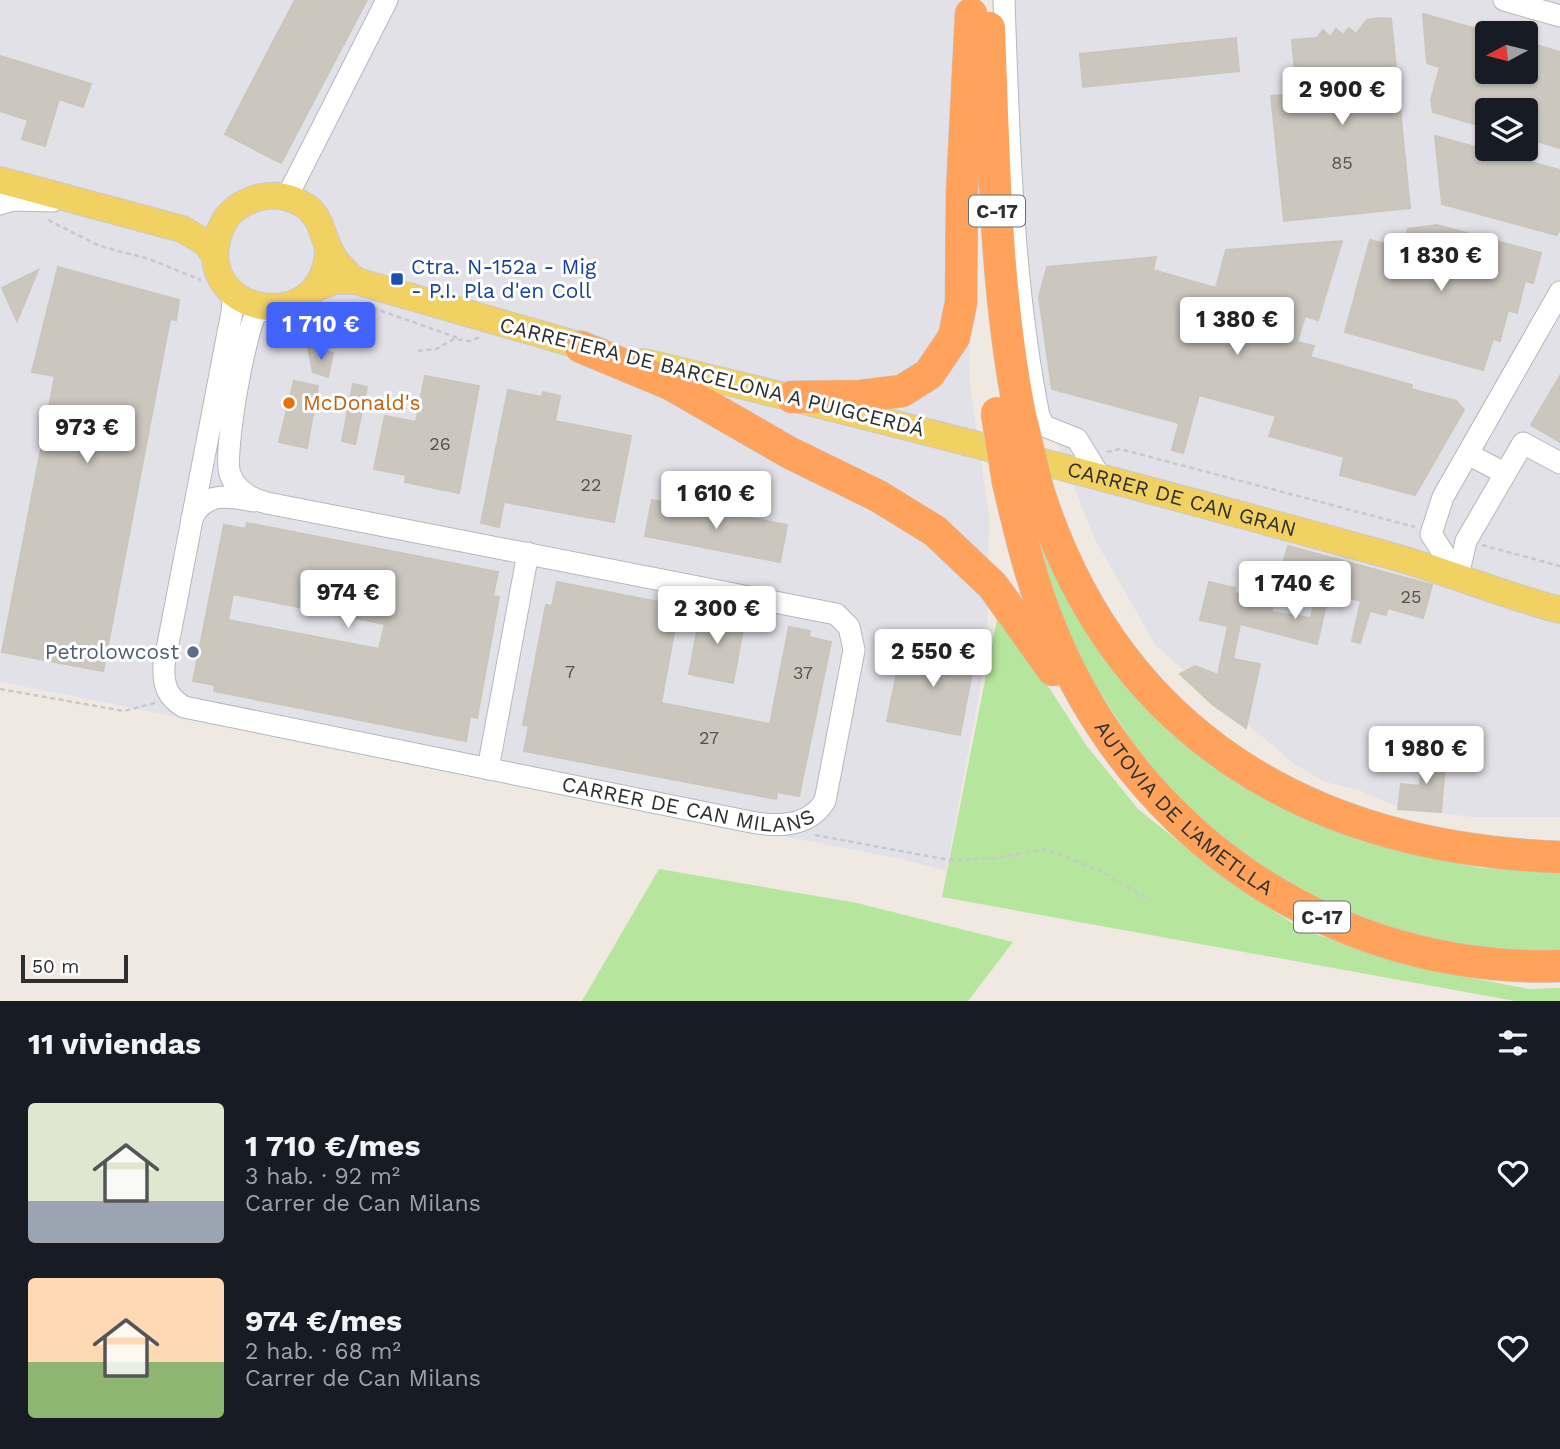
<!DOCTYPE html>
<html lang="es">
<meta charset="utf-8">
<style>
:root{--surface:#171b24;--page:#242831;--text:#f1f3f6;--muted:#9ea1a6;--accent:#4264fb}
body{margin:0;font-family:"Work Sans",sans-serif;background:var(--page);color:var(--text);height:100vh;display:flex;flex-direction:column;font-size:26px;white-space:nowrap}
*{box-sizing:border-box;margin:0}
p{font-size:23px;color:var(--muted)}
.icon{flex:none;width:38px;height:38px;fill:none;stroke:currentColor;stroke-width:2;stroke-linecap:round;stroke-linejoin:round}
.map{position:relative;height:1001px;overflow:hidden}
.drawer{display:flex;flex-direction:column;background:var(--surface);flex:1}
.drawer>*{flex:none}
.needle{width:46px;rotate:263deg}
.buttons{position:absolute;left:1475px;top:21px;display:grid;gap:14px}
.buttons a{display:grid;place-items:center;width:63px;height:63px;border-radius:7px;background:var(--surface);box-shadow:0 2px 5px #0004;font-size:35px}
.scale{position:absolute;left:21px;bottom:18px;width:107px;box-sizing:border-box;padding-left:7px;border:4px solid #2e2e2e;border-top:0;font-size:19px;line-height:24px;white-space:nowrap;color:#2e2e2e;-webkit-text-stroke:5px #fff;paint-order:stroke}
.price{position:absolute;translate:-50% -60px;padding:0 16px;border-radius:7px;background:#fff;color:#222;font-size:23px;line-height:46px;filter:drop-shadow(0 2px 4px #0008)}
.price::after{content:'';position:absolute;left:50%;top:42px;width:21px;height:16px;margin-left:-10px;background:inherit;clip-path:polygon(0 0,100% 0,50% 100%)}
.price.current{background:var(--accent);color:#fff}
ul{padding:0;list-style:none}
li{display:flex;align-items:center;gap:21px;height:175px;padding:0 28px}
li span{display:grid;place-items:center;flex:none;width:196px;height:140px;border-radius:7px;color:#555}
li>.icon{margin-inline-start:auto}
span .icon{width:84px;height:84px;fill:#fffc;stroke-width:1}
li b{font-size:30px}
h2{display:flex;justify-content:space-between;align-items:center;height:84px;padding:0 28px;font-size:30px}
.map>svg:first-child{display:block}
</style>
<div class="map">
<svg width="1560" height="1001" viewBox="0 0 1560 1001">
<rect width="100%" height="100%" fill="#efe9e1"/>
<g fill="#e3e1e8" fill-rule="evenodd">
<polygon points="0,0 959,0 958,287 968,290 970,386 989,515 987,651 946,871 905,860 0,682"/>
<path d="M1009,0H1560V817H1473L1402,809L1359,790L1325,782L1293,763L1156,646L1094,538L1042,404L1023,258ZM1488,33H1526V72H1488ZM1488,110H1526V149H1488Z"/>
</g>
<g fill="#b6e59e">
<polygon points="1034,532 1108,662 1234,779 1358,840 1481,868 1560,871 1560,962 1417,939 1310,899 1204,844 1145,761 1077,657"/>
<polygon points="999,610 1086,745 1138,809 1223,877 1301,929 1405,965 1528,989 1560,988 1560,1001 1515,1001 942,897"/>
<polygon points="659,869 857,903 1013,942 968,1001 582,1001"/>
</g>
<g fill="#cbc7bf" stroke="#cbc5ba" stroke-width="2" fill-rule="evenodd">
<polygon points="295,0 367,0 281,163 225,134"/>
<polygon points="1423,14 1488,32 1488,72 1526,72 1526,42 1560,52 1560,148 1526,138 1526,110 1488,110 1488,128 1433,112 1431,100 1440,67 1427,63"/>
<polygon points="1380,18 1391,19 1410,208 1284,221 1271,96 1297,94 1292,40 1317,38 1323,30 1330,37 1336,29 1343,35 1349,28 1356,34 1367,20"/>
<polygon points="1236,38 1239,71 1083,87 1080,54"/>
<polygon points="0,56 91,84 83,107 59,99 45,146 22,139 28,120 0,111"/>
<polygon points="1435,136 1560,170 1560,229 1557,235 1442,204"/>
<polygon points="1437,225 1541,253 1533,283 1525,281 1517,313 1508,310 1500,341 1493,339 1483,370 1345,332 1370,240 1403,249 1408,229"/>
<polygon points="1342,241 1318,320 1305,316 1297,342 1314,346 1310,357 1412,385 1411,389 1456,401 1464,410 1415,495 1340,475 1344,457 1269,436 1276,416 1199,395 1183,453 1172,450 1179,423 1052,389 1039,297 1047,267 1156,257 1153,270 1216,288 1226,250"/>
<polygon points="58,267 179,300 176,320 170,319 103,671 2,652 55,376 32,372"/>
<polygon points="38,270 17,321 2,288"/>
<polygon points="308,348 333,353 328,377 313,372"/>
<polygon points="425,376 479,386 459,493 405,482 406,475 374,469 385,416 416,422"/>
<polygon points="1560,376 1560,442 1531,425"/>
<polygon points="294,381 318,386 307,448 279,442"/>
<polygon points="353,384 367,387 355,444 342,441"/>
<polygon points="508,390 542,397 543,392 560,396 555,421 631,436 614,522 504,502 499,527 481,523"/>
<polygon points="652,500 787,525 780,562 645,536"/>
<path d="M247,523L498,572L493,596L499,597L477,718L470,716L466,741L214,691L215,685L193,681L224,525L246,529ZM233,594L385,624L379,649L228,620Z"/>
<polygon points="1288,546 1432,585 1423,618 1388,608 1386,615 1370,611 1360,643 1352,641 1361,601 1329,592 1317,644 1240,624 1233,659 1260,664 1246,728 1212,704 1180,674 1195,666 1218,675 1228,626 1200,620 1209,582 1235,588 1234,593 1274,602 1271,612 1311,618 1317,589 1307,586 1312,570 1283,563"/>
<polygon points="557,582 679,606 661,703 770,724 789,627 810,631 809,637 831,642 799,796 777,792 776,799 524,751 529,726 523,725 546,605 552,606"/>
<polygon points="701,610 745,619 733,683 689,674"/>
<polygon points="921,641 976,652 960,735 887,721 900,658 917,662"/>
<polygon points="1423,751 1446,753 1441,812 1398,809 1401,784 1420,786"/>
</g>
<g fill="none" stroke-linecap="round" stroke-linejoin="round">
<g stroke="#b4b7c1" stroke-width="23">
<g id="minor">
<path d="M1004,0C1009,139 1012,280 1039,416L1044,426L1077,439L1102,480"/>
<polyline points="1504,0 1560,16"/>
<polyline points="287,197 387,0"/>
<polyline points="0,204 13,200 53,201"/>
<path id="s1" d="M226,285L233,300L232,312L164,665C163,685 167,697 184,707L751,822C777,827 809,827 825,801L854,650L849,627L836,614L267,503C250,499 236,490 230,474C223,454 245,330 257,312L278,308"/>
<polyline points="1468,454 1504,473"/>
<path d="M192,518C206,491 228,496 254,501"/>
<polyline points="1458,576 1431,534 1443,497 1560,292"/>
<polyline points="1458,576 1466,541 1523,443 1560,463"/>
<polyline points="488,769 528,553"/>
</g>
</g>
<g stroke="#c9c9c9" stroke-width="28">
<g id="major">
<polyline points="0,180 182,229 206,243 215,256"/>
<path d="M328,247C328,339 195,317 218,237C222,221 231,209 247,202C267,192 288,194 307,207C321,218 322,234 329,249C335,262 345,272 356,281"/>
<polyline points="315,288 336,281 356,281 599,351"/>
<path id="s2" d="M644,362C893,421 1141,487 1388,555C1446,571 1502,595 1560,610"/>
</g>
</g>
<g stroke="#c9c9c9" stroke-width="33">
<g id="highway">
<path d="M989,28C994,158 995,292 1021,420"/>
<polyline points="581,347 670,384 790,453 878,496 935,531 993,586 1053,670"/>
<polyline points="792,397 861,396 902,391 929,374 954,337 961,303 962,191 971,14"/>
<path id="s3" d="M1008,482C1020,533 1032,585 1053,634C1138,839 1336,973 1560,966"/>
<path d="M1038,490C1116,736 1311,848 1560,857"/>
</g>
</g>
<g stroke="#c9c9c9" stroke-width="2.5" stroke-dasharray="5 3.5" stroke-linecap="butt">
<polyline points="48,220 100,246 149,259 201,280"/>
<polyline points="330,305 376,309 461,339"/>
<polyline points="418,351 436,349 454,339 470,341 480,337"/>
<polyline points="1107,452 1120,449 1415,527"/>
<polyline points="1482,545 1560,566"/>
<polyline points="0,689 124,711 155,703"/>
<polyline points="815,835 949,860 995,858 1046,849 1100,871 1150,900"/>
</g>
<use href="#minor" stroke="#fff" stroke-width="21"/>
<use href="#major" stroke="#f2d163" stroke-width="26"/>
<use href="#highway" stroke="#ffa35c" stroke-width="32"/>
<g stroke="#c9c9c9" stroke-width="33" stroke-linecap="butt">
<g id="highway-bridge">
<polyline points="997,413 1008,482"/>
<polyline points="1021,420 1038,490"/>
</g>
</g>
<use href="#highway-bridge" stroke="#ffa35c" stroke-width="32"/>
</g>
<rect fill="#1a4fb4" stroke="#fff" stroke-width="2.5" x="390" y="272" width="14" height="14" rx="3.5"/>
<circle fill="#e8710a" stroke="#fff" stroke-width="2.5" cx="289" cy="403" r="7"/>
<circle fill="#5c6f8a" stroke="#fff" stroke-width="2.5" cx="193" cy="652" r="7"/>
<g text-anchor="middle" stroke-width="6" stroke-linejoin="round" paint-order="stroke">
<g font-size="18" fill="#555452">
<text x="1342" y="169">85</text>
<text x="440" y="450">26</text>
<text x="591" y="491">22</text>
<text x="1411" y="603">25</text>
<text x="570" y="678">7</text>
<text x="803" y="679">37</text>
<text x="709" y="744">27</text>
</g>
<g fill="#fff" stroke="#6d6d6d" stroke-width="2">
<rect x="969" y="195.5" width="56" height="31" rx="5"/>
<rect x="1294" y="901.5" width="56" height="31" rx="5"/>
</g>
<g font-size="19" font-weight="bold" fill="#2e2e2e">
<text x="997" y="218">C-17</text>
<text x="1322" y="924">C-17</text>
</g>
<g font-size="21" fill="#164399" stroke="#fff" text-anchor="start">
<text x="411" y="274">Ctra. N-152a - Mig<tspan x="411" dy="24">- P.I. Pla d'en Coll</tspan></text>
</g>
<g font-size="21" fill="#2e2e2e" stroke="#fff">
<text transform="translate(712 377) rotate(14)" y="7">CARRETERA DE BARCELONA A PUIGCERDÁ</text>
<text dy="7" stroke="none"><textPath href="#s2" startOffset="555">CARRER DE CAN GRAN</textPath></text>
<text dy="7" stroke="none"><textPath href="#s1" startOffset="952">CARRER DE CAN MILANS</textPath></text>
<text dy="7" stroke="none"><textPath href="#s3" startOffset="380">AUTOVIA DE L'AMETLLA</textPath></text>
</g>
<g font-size="21" fill="#c56008" stroke="#fff" text-anchor="start">
<text x="303" y="410">McDonald's</text>
</g>
<g font-size="21" fill="#4e5e75" stroke="#fff" text-anchor="end">
<text x="179" y="659">Petrolowcost</text>
</g>
</g>
</svg>
<div class="buttons">
<a><svg class="needle" viewBox="-14 -14 28 28"><path d="M0-13l5 13h-10z" fill="#e53935"/><path d="M0 13l5-13h-10z" fill="#9ea1a6"/></svg></a>
<a><svg class="icon" aria-label="layers" viewBox="0 0 24 24"><path d="M12 4l9 5-9 5-9-5zM3 14l9 5 9-5"/></svg></a>
</div>
<div class="scale">50 m</div>
<b class="price" style="left:1342px;top:127px">2 900 €</b>
<b class="price" style="left:1441px;top:293px">1 830 €</b>
<b class="price" style="left:1237px;top:357px">1 380 €</b>
<b class="price current" style="left:321px;top:362px">1 710 €</b>
<b class="price" style="left:87px;top:465px">973 €</b>
<b class="price" style="left:716px;top:531px">1 610 €</b>
<b class="price" style="left:1295px;top:621px">1 740 €</b>
<b class="price" style="left:348px;top:630px">974 €</b>
<b class="price" style="left:717px;top:646px">2 300 €</b>
<b class="price" style="left:933px;top:689px">2 550 €</b>
<b class="price" style="left:1426px;top:786px">1 980 €</b>
</div>
<section class="drawer">
<h2>11 viviendas<svg class="icon" aria-label="filters" viewBox="0 0 24 24"><path d="M4 7h16M4 17h16"/><circle cx="9" cy="7" r="2"/><circle cx="15" cy="17" r="2"/></svg></h2>
<ul>
<li><span style="background:linear-gradient(#dfe7d0 70%,#9aa5b1 0)"><svg class="icon" aria-label="home" viewBox="0 0 24 24"><path d="M3 11l9-7 9 7M6 9v11h12V9"/></svg></span><div><b>1 710 €/mes</b><p>3 hab. · 92 m²</p><p>Carrer de Can Milans</p></div><svg class="icon" aria-label="heart" viewBox="0 0 24 24"><path d="M12 20l-8-8c-3-5 5-10 8-4 3-6 11-1 8 4z"/></svg></li>
<li><span style="background:linear-gradient(#ffd9b3 60%,#8fb573 0)"><svg class="icon" aria-label="home" viewBox="0 0 24 24"><path d="M3 11l9-7 9 7M6 9v11h12V9"/></svg></span><div><b>974 €/mes</b><p>2 hab. · 68 m²</p><p>Carrer de Can Milans</p></div><svg class="icon" aria-label="heart" viewBox="0 0 24 24"><path d="M12 20l-8-8c-3-5 5-10 8-4 3-6 11-1 8 4z"/></svg></li>
</ul>
</section>
